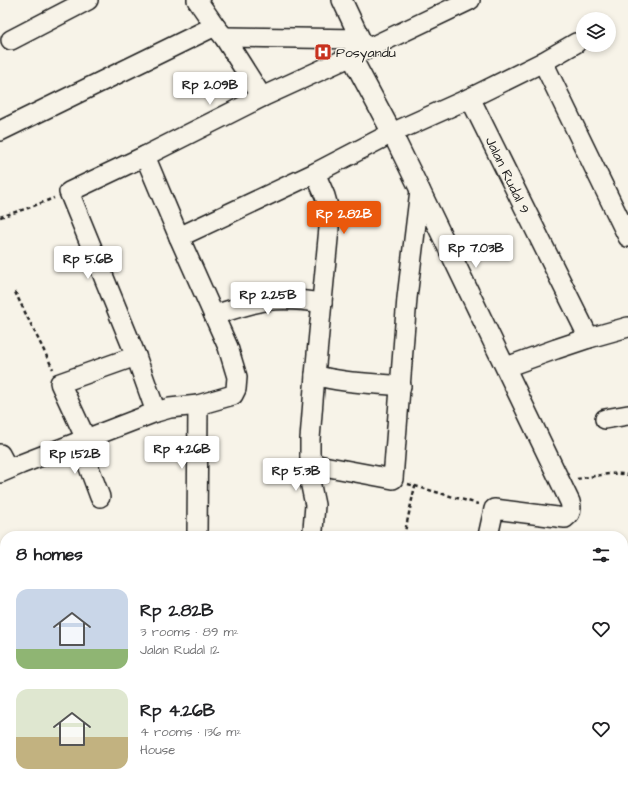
<!DOCTYPE html>
<meta charset="utf-8">
<style>
:root{--surface:#fff;--page:#f2f2f2;--text:#202124;--muted:#757577;--accent:#ea580c}
body{margin:0;font-family:"Architects Daughter",sans-serif;background:var(--page);color:var(--text);height:100vh;display:flex;flex-direction:column;font-size:15px;white-space:nowrap}
*{box-sizing:border-box;margin:0}
p{font-size:13px;color:var(--muted)}
.icon{flex:none;width:22px;height:22px;fill:none;stroke:currentColor;stroke-width:2;stroke-linecap:round;stroke-linejoin:round}
.map{position:relative;flex:1;overflow:hidden}
.side{position:absolute;left:0px;top:531px;width:628px;height:256px;display:flex;flex-direction:column;background:var(--surface);border-radius:16px 16px 0 0;box-shadow:0 2px 6px #0003}
.side>*{flex:none}
.fabs{position:absolute;left:576px;top:12px;display:grid;gap:8px}
.fabs a{display:grid;place-items:center;width:40px;height:40px;border-radius:50%;background:var(--surface);box-shadow:0 2px 6px #0003;font-size:20px}
.price{position:absolute;translate:-50% -34px;padding:0 9px;border-radius:4px;background:#fff;color:#222;font-size:13px;line-height:26px;filter:drop-shadow(0 1px 2px #0008)}
.price::after{content:'';position:absolute;left:50%;top:24px;width:12px;height:9px;margin-left:-6px;background:inherit;clip-path:polygon(0 0,100% 0,50% 100%)}
.price.selected{background:var(--accent);color:#fff}
ul{padding:0;list-style:none}
li{display:flex;align-items:center;gap:12px;height:100px;padding:0 16px}
li span{display:grid;place-items:center;flex:none;width:112px;height:80px;border-radius:12px;color:#555}
li>.icon{margin-inline-start:auto}
span .icon{width:48px;height:48px;fill:#fffc;stroke-width:1}
li b{font-size:17px}
h2{display:flex;justify-content:space-between;align-items:center;height:48px;padding:0 16px;font-size:17px}
.map>svg:first-child{display:block}
</style>
<div class="map">
<svg width="628" height="787" viewBox="0 0 628 787">
<rect width="100%" height="100%" fill="#f7f3e8"/>
<filter id="ink" filterUnits="userSpaceOnUse"><feTurbulence type="fractalNoise" baseFrequency=".025" numOctaves="2"/><feDisplacementMap in="SourceGraphic" scale="8" xChannelSelector="R" yChannelSelector="G"/><feConvolveMatrix kernelMatrix="1 2 1 2 8 2 1 2 1" color-interpolation-filters="sRGB"/></filter>
<g filter="url(#ink)">
<g fill="none" stroke-linecap="round" stroke-linejoin="round">
<g stroke="#1c1c1c" stroke-width="22">
<g id="minor">
<polyline points="197,0 215,26 224,37 262,97"/>
<polyline points="342,0 365,49"/>
<polyline points="224,37 360,39"/>
<polyline points="11,40 88,0"/>
<path d="M351,56L392,133L420,190L570,502C572,509 571,514 565,518L494,509L488,536"/>
<polyline points="543,62 628,237"/>
<polyline points="470,98 589,338"/>
<polyline points="0,131 215,26"/>
<path d="M315,173L325,196L329,210V228L315,375C342,383 372,383 401,386"/>
<polyline points="179,237 315,173 392,133 470,98 543,62 576,43"/>
<path d="M214,315C231,310 248,304 265,301C284,298 303,300 322,303"/>
<polyline points="506,367 556,349 589,338 628,327"/>
<polyline points="315,375 310,439 310,455 312,461 318,465 393,479 407,298 420,190"/>
<polyline points="156,412 136,356 69,192 145,156 262,97 365,50 470,0"/>
<polyline points="605,419 628,415"/>
<polyline points="86,439 60,383 136,356"/>
<polyline points="79,441 100,497"/>
<polyline points="0,454 8,469"/>
<polyline points="310,455 310,481 315,505 313,530"/>
<polyline points="0,473 21,464 156,412 170,408 198,405 233,395 236,389 237,377 228,347 179,237 145,156"/>
<polyline points="197,536 198,405"/>
<polyline points="0,605 5,595"/>
<polyline points="0,660 5,662"/>
<polyline points="623,666 628,667"/>
<polyline points="623,702 628,690"/>
<polyline points="0,740 5,742"/>
<polyline points="105,782 110,784 114,782"/>
<polyline points="152,787 153,782"/>
<polyline points="452,787 453,782"/>
<polyline points="532,787 533,782"/>
<polyline points="586,787 588,782"/>
</g>
</g>
<g stroke="#1c1c1c" stroke-width="2.5" stroke-dasharray="4 3" stroke-linecap="butt">
<polyline points="0,217 28,208 54,198"/>
<polyline points="15,292 53,369"/>
<path d="M577,479C590,477 616,471 628,475"/>
<polyline points="408,484 478,504"/>
<polyline points="404,536 415,486"/>
<polyline points="279,787 279,782"/>
<polyline points="362,787 363,782"/>
</g>
<use href="#minor" stroke="#f7f3e8" stroke-width="19"/>
</g>
</g>
<defs>
<g id="hospital-square" transform="scale(0.9)"><rect x="-9" y="-9" width="18" height="18" rx="4" fill="#c8321e" stroke="#f7f3e8"/><path d="M-5-5h3v3.5h4V-5h3V5h-3V1.5h-4V5h-3Z" fill="#fff"/></g>
</defs>
<g fill-rule="evenodd">
<use href="#hospital-square" x="323" y="52"/>
</g>
<g text-anchor="middle" stroke-width="3" stroke-linejoin="round" paint-order="stroke">
<g font-size="14" fill="#1c1c1c" stroke="#f7f3e8" text-anchor="start">
<text x="336" y="57">Posyandu</text>
</g>
<g font-size="14" fill="#1c1c1c" stroke="#f7f3e8">
<text transform="translate(508 175) rotate(64)" y="5">Jalan Rudal 9</text>
</g>
</g>
</svg>
<div class="fabs">
<a><svg class="icon" aria-label="layers" viewBox="0 0 24 24"><path d="M12 4l9 5-9 5-9-5zM3 14l9 5 9-5"/></svg></a>
</div>
<b class="price" style="left:210px;top:106px">Rp 2.09B</b>
<b class="price selected" style="left:344px;top:235px">Rp 2.82B</b>
<b class="price" style="left:476px;top:269px">Rp 7.03B</b>
<b class="price" style="left:88px;top:280px">Rp 5.6B</b>
<b class="price" style="left:268px;top:316px">Rp 2.25B</b>
<b class="price" style="left:182px;top:470px">Rp 4.26B</b>
<b class="price" style="left:75px;top:475px">Rp 1.52B</b>
<b class="price" style="left:296px;top:492px">Rp 5.3B</b>
<section class="side">
<h2>8 homes<svg class="icon" aria-label="filters" viewBox="0 0 24 24"><path d="M4 7h16M4 17h16"/><circle cx="9" cy="7" r="2"/><circle cx="15" cy="17" r="2"/></svg></h2>
<ul>
<li><span style="background:linear-gradient(#c9d6e8 75%,#8fb573 0)"><svg class="icon" aria-label="home" viewBox="0 0 24 24"><path d="M3 11l9-7 9 7M6 9v11h12V9"/></svg></span><div><b>Rp 2.82B</b><p>3 rooms · 89 m²</p><p>Jalan Rudal 12</p></div><svg class="icon" aria-label="heart" viewBox="0 0 24 24"><path d="M12 20l-8-8c-3-5 5-10 8-4 3-6 11-1 8 4z"/></svg></li>
<li><span style="background:linear-gradient(#dfe7d0 60%,#c2b280 0)"><svg class="icon" aria-label="home" viewBox="0 0 24 24"><path d="M3 11l9-7 9 7M6 9v11h12V9"/></svg></span><div><b>Rp 4.26B</b><p>4 rooms · 136 m²</p><p>House</p></div><svg class="icon" aria-label="heart" viewBox="0 0 24 24"><path d="M12 20l-8-8c-3-5 5-10 8-4 3-6 11-1 8 4z"/></svg></li>
</ul>
</section>
</div>
